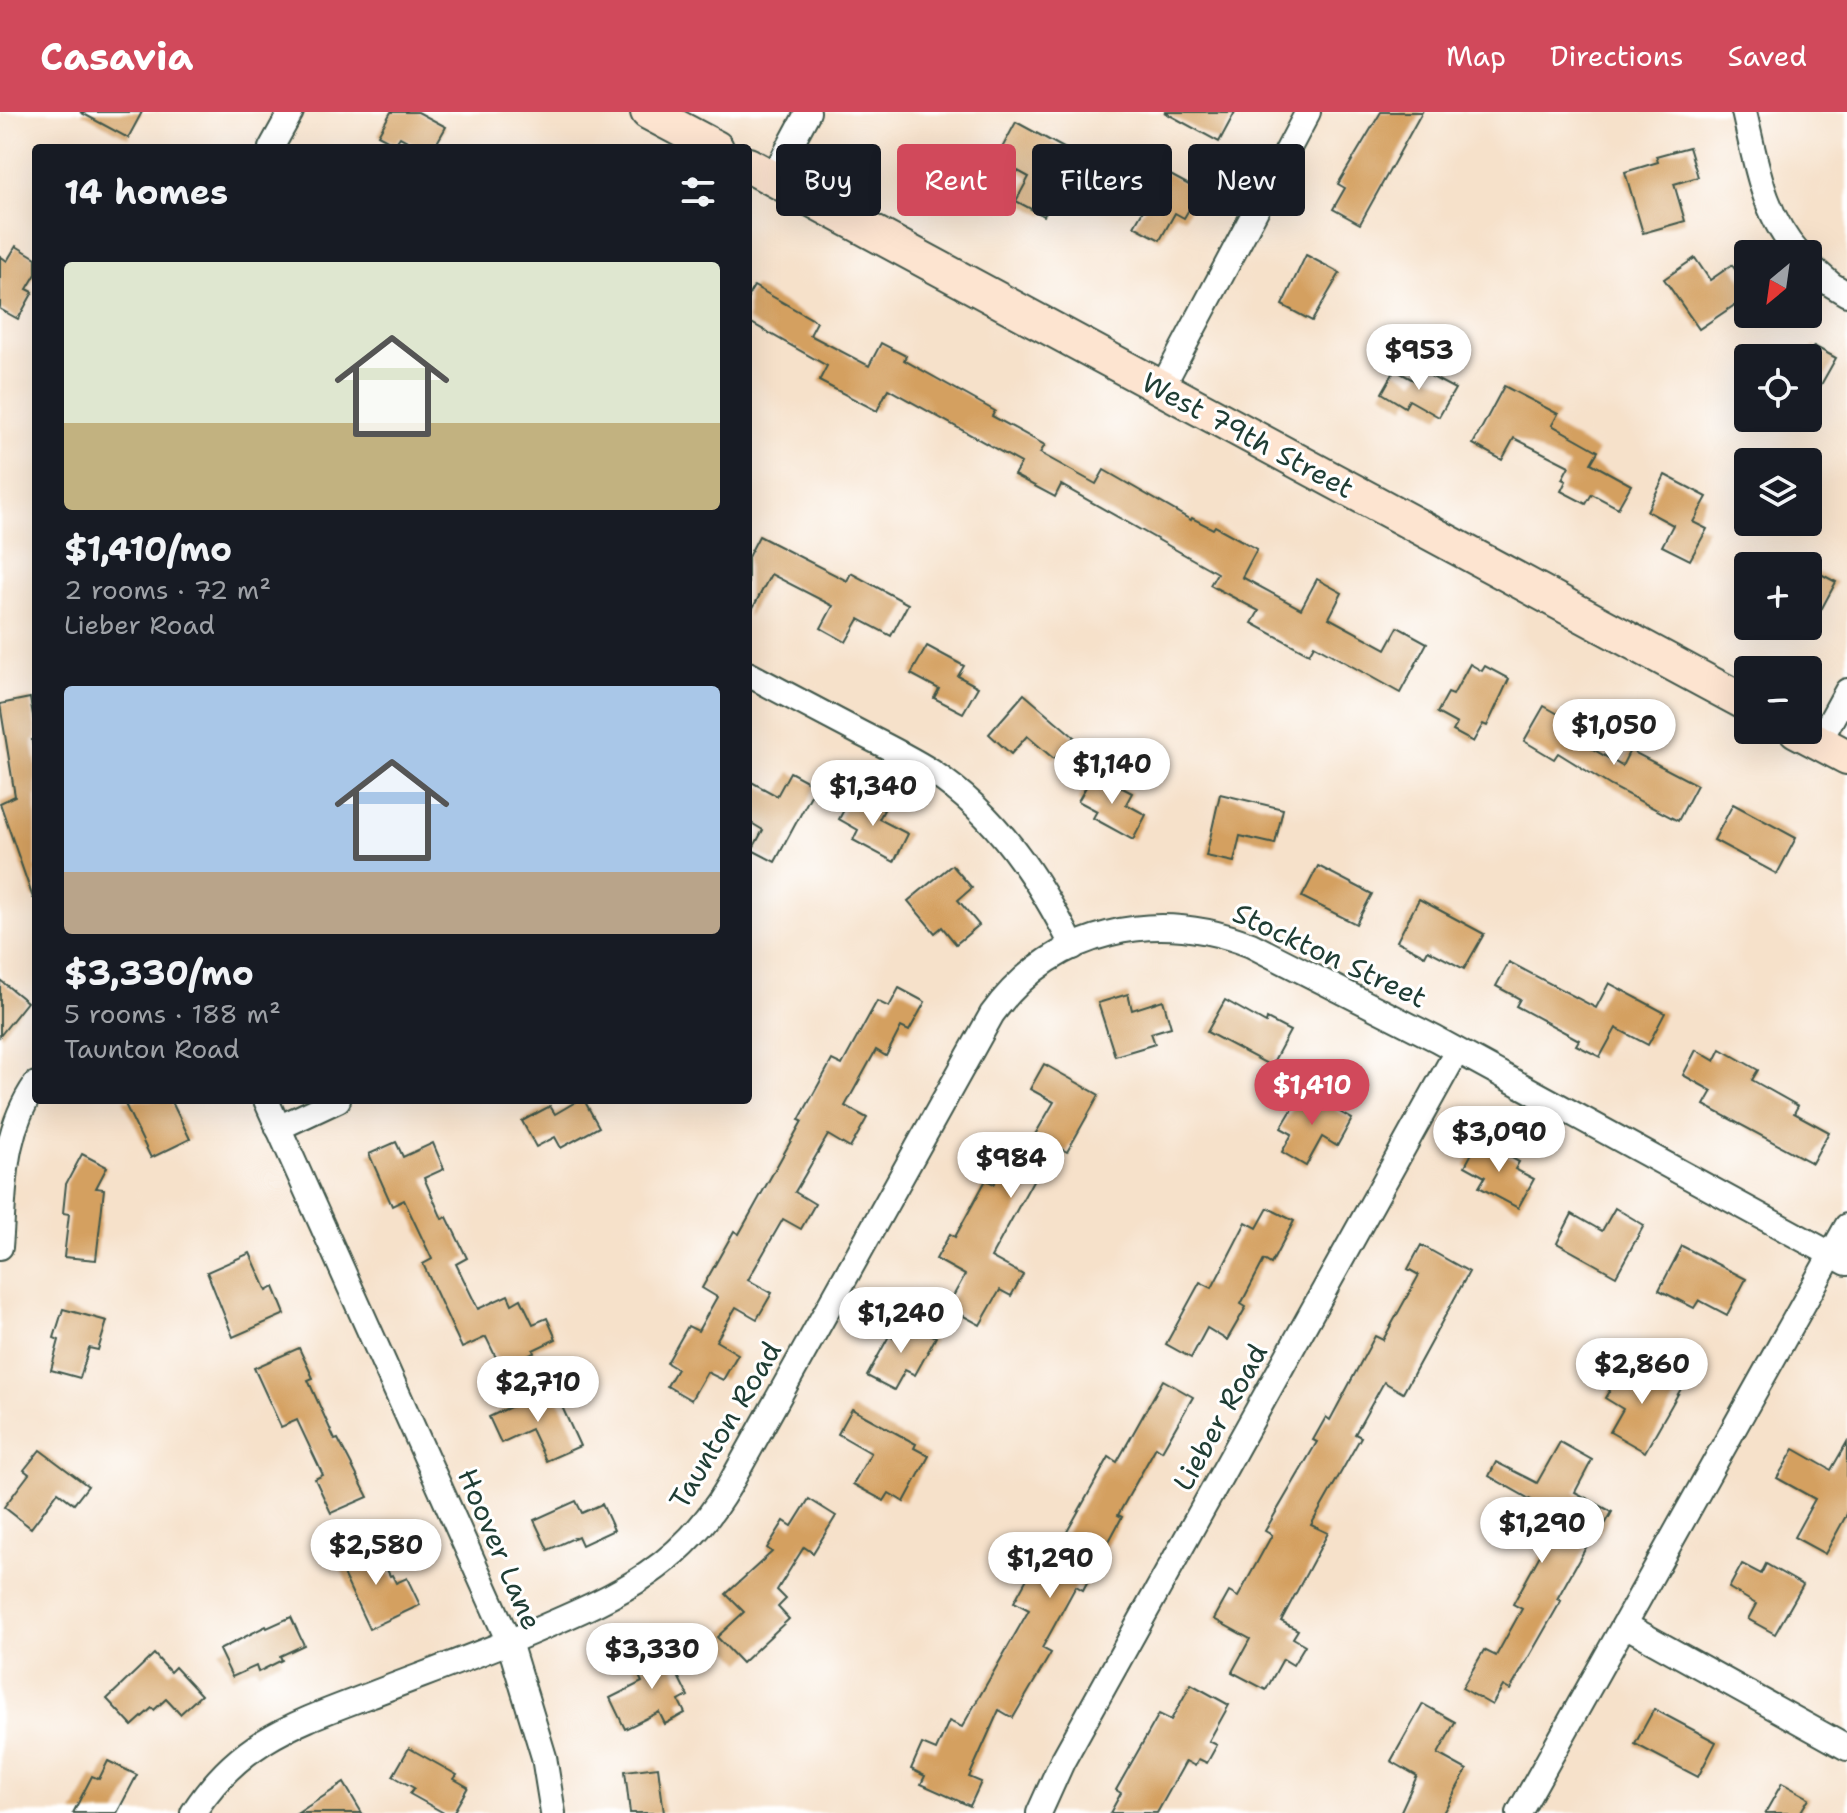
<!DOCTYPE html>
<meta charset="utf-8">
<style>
:root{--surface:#171b24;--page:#20242c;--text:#f1f3f6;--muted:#9ea1a6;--accent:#d1495b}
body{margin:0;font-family:"Shantell Sans",sans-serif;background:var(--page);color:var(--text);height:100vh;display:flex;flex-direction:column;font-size:30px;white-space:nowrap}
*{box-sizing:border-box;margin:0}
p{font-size:26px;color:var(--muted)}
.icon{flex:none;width:44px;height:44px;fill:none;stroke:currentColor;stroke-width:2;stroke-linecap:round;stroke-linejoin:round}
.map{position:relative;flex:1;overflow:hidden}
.drawer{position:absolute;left:32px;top:32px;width:720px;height:960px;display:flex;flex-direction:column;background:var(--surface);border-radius:8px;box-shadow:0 8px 32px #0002}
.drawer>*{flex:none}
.guide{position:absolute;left:776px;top:32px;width:760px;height:72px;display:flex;gap:16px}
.needle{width:52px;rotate:209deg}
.buttons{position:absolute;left:1734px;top:128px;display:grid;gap:16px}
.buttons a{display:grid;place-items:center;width:88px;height:88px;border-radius:8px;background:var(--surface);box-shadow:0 8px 32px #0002;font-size:40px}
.price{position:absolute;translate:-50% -68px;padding:0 18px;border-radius:28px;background:#fff;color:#222;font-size:26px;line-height:52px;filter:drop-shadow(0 2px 4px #0008)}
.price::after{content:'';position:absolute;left:50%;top:48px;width:24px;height:18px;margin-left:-12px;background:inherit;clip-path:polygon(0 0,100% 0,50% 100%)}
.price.current{background:var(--accent);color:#fff}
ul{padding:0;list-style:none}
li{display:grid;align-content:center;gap:16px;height:424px;padding:0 32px}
li span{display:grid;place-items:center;height:248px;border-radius:8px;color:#555}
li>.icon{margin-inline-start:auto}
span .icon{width:144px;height:144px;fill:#fffc;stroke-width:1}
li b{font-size:34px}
h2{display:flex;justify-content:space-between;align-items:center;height:96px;padding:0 32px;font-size:34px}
.pill{padding:0 28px;border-radius:8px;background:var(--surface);box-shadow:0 8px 32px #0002;font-size:28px;line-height:72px}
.pill.current{background:var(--accent);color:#fff}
header{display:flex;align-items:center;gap:48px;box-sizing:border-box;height:112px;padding:0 40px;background:var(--accent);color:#fff}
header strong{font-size:38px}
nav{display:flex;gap:44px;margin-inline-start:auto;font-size:28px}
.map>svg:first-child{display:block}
</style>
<header>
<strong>Casavia</strong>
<nav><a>Map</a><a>Directions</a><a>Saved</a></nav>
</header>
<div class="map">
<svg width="1847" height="1701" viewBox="0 0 1847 1701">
<rect width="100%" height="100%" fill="#fff"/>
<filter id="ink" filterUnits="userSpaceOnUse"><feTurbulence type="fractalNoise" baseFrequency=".0125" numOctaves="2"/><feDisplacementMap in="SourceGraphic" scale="16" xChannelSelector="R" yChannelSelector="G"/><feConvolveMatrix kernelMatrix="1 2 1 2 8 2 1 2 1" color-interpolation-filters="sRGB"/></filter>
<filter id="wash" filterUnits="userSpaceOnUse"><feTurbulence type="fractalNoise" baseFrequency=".006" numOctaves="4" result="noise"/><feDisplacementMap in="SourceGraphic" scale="32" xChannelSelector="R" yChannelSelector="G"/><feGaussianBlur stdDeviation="1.8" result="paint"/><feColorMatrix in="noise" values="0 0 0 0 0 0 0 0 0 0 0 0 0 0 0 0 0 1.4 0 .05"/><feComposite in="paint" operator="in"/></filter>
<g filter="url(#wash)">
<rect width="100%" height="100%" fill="#f6e1ca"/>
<g id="blocks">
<g fill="#d4a060">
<polygon points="80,0 142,0 128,26"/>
<polygon points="391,0 418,0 446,15 434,36 420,36 400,25 395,32 378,23"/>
<polygon points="1164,0 1235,0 1219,30"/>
<polygon points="1381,0 1422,0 1360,112 1333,97 1345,76 1338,72"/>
<polygon points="1016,10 1073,41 1056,71 1060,73 1044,104 1016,89 1029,65 996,47"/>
<polygon points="1689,35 1698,65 1674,72 1685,109 1643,121 1625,60 1658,50 1656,44"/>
<polygon points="1165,60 1200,79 1184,106 1175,101 1160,128 1134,114"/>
<polygon points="16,134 36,146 36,162 27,177 33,180 18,207 0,197 0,144 7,149"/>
<polygon points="1306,143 1340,161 1312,209 1282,193"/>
<polygon points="1695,146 1710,168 1732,153 1748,176 1748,184 1699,217 1664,167"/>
<polygon points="754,174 817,210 810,223 869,254 881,231 906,244 904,248 995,299 992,304 1045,333 1040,341 1096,372 1104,358 1191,408 1192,406 1213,417 1215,414 1257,437 1242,465 1301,497 1317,467 1342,481 1329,506 1386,537 1398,515 1427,531 1400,581 1314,533 1309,542 1252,511 1259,499 1210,473 1217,461 1061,373 1055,385 1014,363 1021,351 888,277 877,299 819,269 827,254 748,209 748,184"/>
<polygon points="1814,234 1836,246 1808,296 1808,244"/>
<polygon points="1395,258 1415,269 1421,259 1455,277 1439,305 1409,288 1405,295 1382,281"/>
<polygon points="1504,274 1558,302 1552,313 1598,339 1591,351 1631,373 1618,396 1592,382 1586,392 1561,379 1566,369 1562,367 1569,354 1514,326 1502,348 1473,332"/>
<polygon points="1665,363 1707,385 1693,410 1707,417 1690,448 1662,434 1673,413 1647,399"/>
<polygon points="759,424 847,469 851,461 908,492 891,524 859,507 846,530 821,516 833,494 771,462 748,505 748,445"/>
<polygon points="1815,459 1836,470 1808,522 1808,472"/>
<polygon points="927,534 964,554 958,564 978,575 963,601 934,586 939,577 911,562"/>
<polygon points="1470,552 1482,559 1485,554 1509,567 1487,614 1483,612 1473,630 1453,619 1457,612 1437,601 1448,581 1453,583"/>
<polygon points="1024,582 1074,625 1054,647 1027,624 1011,642 989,622"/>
<polygon points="30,586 36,620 36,627 32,628 36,651 36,786 33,786 0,691 15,684 0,592"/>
<polygon points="1544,594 1574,611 1567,622 1622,654 1630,638 1697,673 1678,709 1611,674 1558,641 1554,647 1524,629"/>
<polygon points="790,660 816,674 775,750 752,738 763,718 748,709 748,668 777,684"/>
<polygon points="1094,661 1132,681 1126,692 1146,703 1133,728 1093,706 1097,699 1078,689"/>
<polygon points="853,681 884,698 879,707 908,722 894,750 853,728 858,718 839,707"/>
<polygon points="1220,682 1283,697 1275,732 1240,724 1234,750 1206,744"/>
<polygon points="1733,692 1796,726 1777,762 1714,728"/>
<polygon points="952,753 972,776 958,788 979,813 956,832 942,815 935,821 908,789"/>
<polygon points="1318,754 1372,782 1356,812 1302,785"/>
<polygon points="1419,787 1484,822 1464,857 1428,838 1425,844 1397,829"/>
<polygon points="1509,850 1596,896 1609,871 1665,901 1648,933 1616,916 1600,945 1576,933 1579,928 1516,894 1520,887 1496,874"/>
<polygon points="0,868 27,890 0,924"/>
<polygon points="899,876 925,890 909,919 901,915 886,944 876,938 845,994 867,1006 850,1036 828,1023 795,1080 815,1092 801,1117 783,1107 748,1168 772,1181 757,1207 736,1195 716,1229 738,1242 723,1268 707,1260 691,1288 667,1274 677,1257 667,1251 688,1214 698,1219 717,1185 702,1176 734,1119 739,1122 802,1009 799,1008 832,948 842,953 877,889 889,895"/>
<polygon points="1128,882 1132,898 1163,888 1171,915 1151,921 1155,932 1115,944 1098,891"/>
<polygon points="1225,888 1266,911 1267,907 1290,919 1271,954 1207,920"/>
<polygon points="1721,937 1758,958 1752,968 1798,994 1794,1001 1829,1020 1812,1051 1704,993 1712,979 1683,963 1696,938 1715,949"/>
<polygon points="1044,952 1099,983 1067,1040 1053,1032 991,1145 1023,1163 1011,1184 1000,1178 980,1213 947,1195 965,1163 936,1147 950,1122 955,1125 986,1068 994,1072 1009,1044 1019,1050 1054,990 1030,977"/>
<polygon points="1303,979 1352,1007 1337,1034 1322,1025 1306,1054 1282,1040 1292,1022 1281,1016"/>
<polygon points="123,988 171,988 190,1027 151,1046"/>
<polygon points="579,988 584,988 599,1015 561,1036 555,1025 536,1035 522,1009 550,994 555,1002"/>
<polygon points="1479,1028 1519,1050 1515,1057 1534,1067 1518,1096 1479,1075 1485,1065 1465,1054"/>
<polygon points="396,1030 403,1045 433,1031 444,1057 424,1066 442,1107 447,1105 467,1146 456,1152 478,1197 508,1183 512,1192 521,1187 533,1212 547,1206 556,1227 533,1238 534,1241 501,1256 486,1225 462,1236 423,1152 432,1147 404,1088 392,1094 369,1042"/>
<polygon points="82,1042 107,1055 96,1076 104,1077 96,1148 64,1145 69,1102 63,1101 66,1072"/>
<polygon points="1268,1096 1294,1109 1271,1152 1264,1148 1241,1192 1246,1195 1227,1228 1207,1216 1191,1246 1166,1232 1200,1170 1212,1176 1246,1110 1257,1116"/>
<polygon points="1615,1096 1644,1113 1616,1164 1557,1131 1572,1102 1602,1119"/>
<polygon points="1421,1133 1469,1160 1403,1281 1384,1270 1355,1322 1361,1325 1311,1413 1328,1421 1281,1509 1298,1518 1293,1526 1305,1533 1293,1553 1283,1547 1266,1578 1232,1560 1250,1527 1214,1507 1229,1480 1238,1485 1272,1423 1265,1419 1317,1330 1313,1328 1326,1305 1330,1308 1375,1224 1383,1228 1419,1163 1408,1157"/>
<polygon points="1682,1134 1746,1167 1727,1203 1699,1188 1694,1196 1659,1178"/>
<polygon points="250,1141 267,1179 274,1175 285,1202 233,1225 207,1160"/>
<polygon points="63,1197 107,1209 98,1238 89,1236 80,1266 51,1258 59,1228 54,1226"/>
<polygon points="906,1209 936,1225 915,1263 905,1258 894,1278 867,1264 889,1224 896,1227"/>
<polygon points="299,1236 313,1266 308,1268 335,1328 338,1327 368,1385 331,1401 315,1367 323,1363 297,1308 281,1315 254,1256"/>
<polygon points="1639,1251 1682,1275 1645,1340 1610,1320 1623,1297 1605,1286 1615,1269 1625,1275"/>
<polygon points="1163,1268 1193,1285 1162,1339 1156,1335 1118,1403 1122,1405 1083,1478 1076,1474 1042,1536 1051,1541 1013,1606 999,1598 969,1665 981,1670 970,1694 921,1672 925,1664 911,1657 922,1632 936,1638 949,1609 962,1615 1029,1498 1014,1490 1048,1428 1059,1434 1109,1345 1117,1350"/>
<polygon points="553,1275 580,1334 546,1349 531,1317 501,1331 489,1305"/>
<polygon points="852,1297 916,1332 914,1336 929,1344 904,1390 889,1381 884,1389 853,1372 871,1341 838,1322"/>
<polygon points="1560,1330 1592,1348 1575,1380 1612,1400 1598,1425 1593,1423 1557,1487 1561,1489 1510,1578 1503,1574 1492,1593 1462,1576 1484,1538 1496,1544 1522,1497 1513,1492 1561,1405 1489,1364 1496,1350 1537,1371"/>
<polygon points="1847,1330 1847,1402 1825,1442 1794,1425 1815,1387 1777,1366 1794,1337 1831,1358"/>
<polygon points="40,1338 88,1374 74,1392 58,1380 31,1416 4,1395 29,1362 24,1358"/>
<polygon points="809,1387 836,1404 813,1441 804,1435 777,1478 786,1487 778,1495 789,1507 742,1551 717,1525 744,1500 726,1482 772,1440 767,1436 784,1409 792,1414"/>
<polygon points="576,1389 582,1401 602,1392 614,1418 582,1433 578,1424 548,1438 534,1408"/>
<polygon points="375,1432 390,1464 392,1463 396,1471 407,1466 420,1493 369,1517 337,1449"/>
<polygon points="1742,1452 1761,1462 1766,1452 1803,1473 1775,1522 1748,1507 1756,1492 1729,1476"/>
<polygon points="291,1505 304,1533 280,1544 282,1548 258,1560 256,1554 232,1565 219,1538 266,1514 267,1516"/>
<polygon points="662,1532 688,1584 679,1589 685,1601 665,1612 659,1600 625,1617 610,1586 642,1570 631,1548"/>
<polygon points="154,1542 170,1560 175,1555 201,1583 180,1602 166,1587 154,1598 152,1596 132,1614 107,1587"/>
<polygon points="1191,1572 1229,1593 1209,1629 1217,1633 1207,1651 1199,1647 1195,1654 1186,1649 1157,1701 1110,1701 1121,1681 1116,1678 1159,1602 1171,1608"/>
<polygon points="1423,1592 1455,1610 1438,1642 1467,1658 1443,1701 1400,1701 1417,1664 1391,1649"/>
<polygon points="1654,1597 1716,1630 1698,1665 1635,1632"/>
<polygon points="409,1636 457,1663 454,1667 468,1675 453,1701 444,1701 410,1682 414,1676 393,1664"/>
<polygon points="108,1649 137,1663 117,1701 73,1701 92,1664 99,1667"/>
<polygon points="658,1655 664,1701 630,1701 625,1659"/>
<polygon points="344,1671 362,1701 298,1701"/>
<polygon points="1782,1671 1809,1686 1800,1701 1765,1701"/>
</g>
</g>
</g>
<g filter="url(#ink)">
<use href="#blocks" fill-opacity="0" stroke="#3f564a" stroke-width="2"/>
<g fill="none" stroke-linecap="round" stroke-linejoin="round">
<g stroke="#3f564a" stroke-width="28">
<g id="minor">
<path d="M1744,0C1756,50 1763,103 1799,142"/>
<polyline points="271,36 291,0"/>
<polyline points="772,67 808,0"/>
<polyline points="1808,152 1832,173 1847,182"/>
<polyline points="1161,277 1308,0"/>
<path d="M748,562C786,582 824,602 862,622C886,634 910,646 932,660C997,703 1039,767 1073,835"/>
<polyline points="1819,630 1847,579"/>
<polyline points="266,988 509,1530 544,1645 553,1701"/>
<polyline points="278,1016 338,988"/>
<path d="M0,1135C5,1077 1,1022 36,972"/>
<polyline points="1625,1513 1847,1636"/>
<path d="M193,1701C239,1629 294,1612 370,1583C427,1561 484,1541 539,1517C621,1482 682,1454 729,1374L992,902C1055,816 1156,796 1251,833L1436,927L1847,1151"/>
<polyline points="1039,1701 1062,1650 1457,939"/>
<polyline points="1519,1701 1847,1114"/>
</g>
</g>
<g stroke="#3f564a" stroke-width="38">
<g id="secondary">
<polyline points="648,0 716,36"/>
<polyline points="748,53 1748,592"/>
<polyline points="1796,618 1847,645"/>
</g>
</g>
<use href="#minor" stroke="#fff" stroke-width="24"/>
<use href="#secondary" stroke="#fde4d0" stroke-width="34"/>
</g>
</g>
<g text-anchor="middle" stroke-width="6" stroke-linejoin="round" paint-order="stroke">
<g font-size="28" fill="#1f3d34" stroke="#fff">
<text transform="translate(1248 323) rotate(28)" y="10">West 79th Street</text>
<text transform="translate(1330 843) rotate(25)" y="10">Stockton Street</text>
<text transform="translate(1220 1305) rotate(-61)" y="10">Lieber Road</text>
<text transform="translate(725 1313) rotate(-59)" y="10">Taunton Road</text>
<text transform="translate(500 1437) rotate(67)" y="10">Hoover Lane</text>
</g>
</g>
</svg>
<div class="buttons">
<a><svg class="needle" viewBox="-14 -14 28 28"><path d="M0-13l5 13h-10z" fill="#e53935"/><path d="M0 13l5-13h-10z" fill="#9ea1a6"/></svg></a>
<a><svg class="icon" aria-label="locate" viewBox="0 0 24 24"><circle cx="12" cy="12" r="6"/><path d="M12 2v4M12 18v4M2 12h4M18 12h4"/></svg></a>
<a><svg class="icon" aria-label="layers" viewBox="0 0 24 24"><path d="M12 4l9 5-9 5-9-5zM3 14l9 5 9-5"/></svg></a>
<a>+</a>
<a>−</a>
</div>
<b class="price" style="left:1419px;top:280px">$953</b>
<b class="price" style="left:1614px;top:655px">$1,050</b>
<b class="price" style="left:1112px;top:694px">$1,140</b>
<b class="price" style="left:873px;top:716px">$1,340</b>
<b class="price current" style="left:1312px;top:1015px">$1,410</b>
<b class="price" style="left:1499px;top:1062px">$3,090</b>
<b class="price" style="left:1011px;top:1088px">$984</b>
<b class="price" style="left:901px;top:1243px">$1,240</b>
<b class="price" style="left:1642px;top:1294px">$2,860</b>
<b class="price" style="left:538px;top:1312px">$2,710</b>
<b class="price" style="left:1542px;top:1453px">$1,290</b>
<b class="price" style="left:376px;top:1475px">$2,580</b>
<b class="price" style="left:1050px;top:1488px">$1,290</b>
<b class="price" style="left:652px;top:1579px">$3,330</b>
<div class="guide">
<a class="pill">Buy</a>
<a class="pill current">Rent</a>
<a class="pill">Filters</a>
<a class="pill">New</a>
</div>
<section class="drawer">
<h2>14 homes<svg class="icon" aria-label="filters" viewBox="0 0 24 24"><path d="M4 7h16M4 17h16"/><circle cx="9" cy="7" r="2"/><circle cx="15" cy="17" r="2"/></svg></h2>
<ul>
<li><span style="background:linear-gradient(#dfe7d0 65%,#c2b280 0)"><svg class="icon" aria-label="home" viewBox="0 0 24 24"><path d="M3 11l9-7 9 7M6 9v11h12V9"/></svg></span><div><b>$1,410/mo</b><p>2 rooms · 72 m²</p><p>Lieber Road</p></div></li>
<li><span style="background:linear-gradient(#a9c7e8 75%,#b9a48a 0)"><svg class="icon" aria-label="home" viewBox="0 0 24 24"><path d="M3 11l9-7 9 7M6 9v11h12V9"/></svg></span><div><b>$3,330/mo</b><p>5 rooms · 188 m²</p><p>Taunton Road</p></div></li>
</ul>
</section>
</div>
